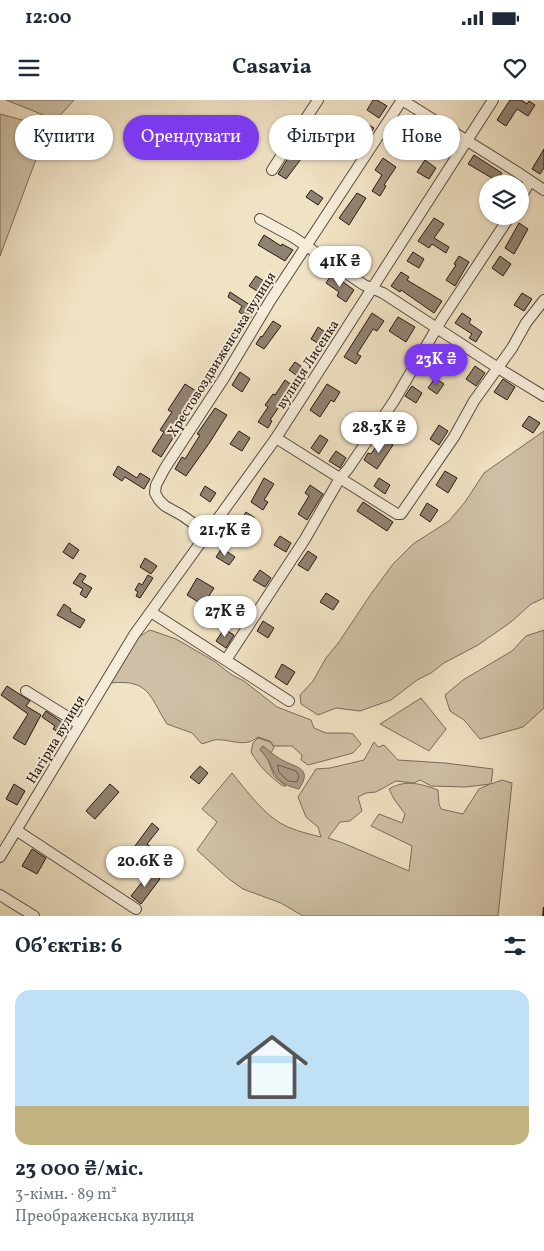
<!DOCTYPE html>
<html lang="uk">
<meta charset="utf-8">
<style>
:root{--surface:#fff;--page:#f6f6f7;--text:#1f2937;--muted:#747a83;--line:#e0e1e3;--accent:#7c3aed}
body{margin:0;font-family:Vollkorn,serif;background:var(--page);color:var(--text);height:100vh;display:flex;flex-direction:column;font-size:19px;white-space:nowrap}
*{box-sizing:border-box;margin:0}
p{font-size:16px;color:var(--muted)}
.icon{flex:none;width:28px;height:28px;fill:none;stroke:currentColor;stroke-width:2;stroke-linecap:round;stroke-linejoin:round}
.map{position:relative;height:816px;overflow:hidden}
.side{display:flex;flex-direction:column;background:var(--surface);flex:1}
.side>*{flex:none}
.guide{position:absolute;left:15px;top:15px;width:515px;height:45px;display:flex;gap:10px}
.buttons{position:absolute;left:479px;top:75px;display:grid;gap:10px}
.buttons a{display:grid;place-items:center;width:50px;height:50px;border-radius:50%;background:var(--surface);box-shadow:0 1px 4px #0004;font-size:25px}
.price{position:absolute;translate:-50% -42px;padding:0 11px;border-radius:18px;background:#fff;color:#222;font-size:16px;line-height:32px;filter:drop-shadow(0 1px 2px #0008)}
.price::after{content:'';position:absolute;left:50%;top:30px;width:15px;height:11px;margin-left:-8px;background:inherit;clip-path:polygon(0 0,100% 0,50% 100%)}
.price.selected{background:var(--accent);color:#fff}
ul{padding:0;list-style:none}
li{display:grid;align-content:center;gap:10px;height:265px;padding:0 15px}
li+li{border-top:1px solid var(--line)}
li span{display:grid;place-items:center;height:155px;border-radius:15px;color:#555}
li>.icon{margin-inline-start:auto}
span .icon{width:90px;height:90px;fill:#fffc;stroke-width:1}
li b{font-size:21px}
h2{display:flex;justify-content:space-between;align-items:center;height:60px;padding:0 15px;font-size:21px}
.pill{padding:0 18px;border-radius:22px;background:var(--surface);box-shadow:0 1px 4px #0004;font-size:18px;line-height:45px}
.pill.selected{background:var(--accent);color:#fff}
.status{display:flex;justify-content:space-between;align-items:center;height:35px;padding:0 25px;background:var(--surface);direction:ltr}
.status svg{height:14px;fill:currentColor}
header{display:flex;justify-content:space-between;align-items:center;height:65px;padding:0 15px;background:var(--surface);font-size:22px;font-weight:700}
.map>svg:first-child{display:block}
</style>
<div class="status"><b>12:00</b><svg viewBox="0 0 49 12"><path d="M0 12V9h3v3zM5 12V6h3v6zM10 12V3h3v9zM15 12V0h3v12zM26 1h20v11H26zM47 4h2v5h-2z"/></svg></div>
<header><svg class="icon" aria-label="menu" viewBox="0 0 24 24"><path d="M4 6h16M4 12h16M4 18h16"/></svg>Casavia<svg class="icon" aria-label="heart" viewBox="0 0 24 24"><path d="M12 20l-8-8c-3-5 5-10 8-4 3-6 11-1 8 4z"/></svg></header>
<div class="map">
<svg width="544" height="816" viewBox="0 0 544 816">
<rect width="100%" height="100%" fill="#f0e2c4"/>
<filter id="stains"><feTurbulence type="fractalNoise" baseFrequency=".004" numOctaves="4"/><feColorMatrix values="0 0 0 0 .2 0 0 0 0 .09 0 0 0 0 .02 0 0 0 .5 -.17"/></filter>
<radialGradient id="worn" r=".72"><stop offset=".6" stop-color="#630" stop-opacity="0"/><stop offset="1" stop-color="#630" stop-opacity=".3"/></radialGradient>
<g fill="#cec0a6" stroke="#7a6c5d" fill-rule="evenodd">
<polygon points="6,0 74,0 56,20"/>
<polygon points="0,14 48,27 0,156"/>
<polygon points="544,331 544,498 531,504 511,522 478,545 444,563 431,573 417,580 391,600 360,611 336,608 318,615 301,604 300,595 313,581 326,558 339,542 371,494 393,464 413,444 449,421 465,402 484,373"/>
<path d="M150,530L176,539L214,561L232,575L244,581L277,607L311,620L314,628L326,633H348L353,634L361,644L353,653L308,665L301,660L302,655L292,646H274L270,641L258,637C244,649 230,638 214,640C210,641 206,643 202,644L192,633L167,624C149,596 150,579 110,583L137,538Z"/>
<polygon points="544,530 544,608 523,627 480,639 464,620 450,611 445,595 463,580 512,551 526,536"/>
<polygon points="421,598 446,629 429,651 380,624"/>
<path d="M258,638L270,642L274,647L271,653L263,646L260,650L267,657L274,676L286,686H283C269,676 260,667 251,652L253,643Z"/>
<path d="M374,642L378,647L384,645L398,660L445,663L493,669L491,684L502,680L512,683L498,816H303L281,803L243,789L229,779L197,750L217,722L202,709L232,673C245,689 265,716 284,725C296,731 309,734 321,737L318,727L306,717L298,697L316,669L330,668L364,660ZM420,680L431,686L466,687L490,684L479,689L463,714L441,709L439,704L438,690C422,684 405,679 389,689L394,699L405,714L402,723L379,714L371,726L412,746L409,771L343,743L328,738L340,722L350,721L362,711L358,697L366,693L376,692L396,681L414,683Z"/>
</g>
<path fill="#ac9e88" stroke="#77695a" d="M263,646C269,651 275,656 282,660C297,668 313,668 299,689C268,682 278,668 260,650Z"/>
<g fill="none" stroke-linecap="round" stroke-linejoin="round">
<polygon stroke="#6a5c4e" stroke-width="1" points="278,665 296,671 299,676 297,682 288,681 279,672"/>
</g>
<g fill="#908270" stroke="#271914">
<polygon points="373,0 377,0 387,6 379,18 367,10"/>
<polygon points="510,0 521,0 527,4 529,1 535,5 528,16 517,9 506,26 497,20"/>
<polygon points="317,15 327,21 320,31 310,24"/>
<polygon points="402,18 416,26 409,36 396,28"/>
<polygon points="347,21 359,29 364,22 374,28 368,37 367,36 357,51 347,45 354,34 343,27"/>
<polygon points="294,49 304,55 286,79 278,74"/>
<polygon points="544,49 544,68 540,74 532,69"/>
<polygon points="474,55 502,73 497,81 468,64"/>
<polygon points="383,58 396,67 384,85 386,86 380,96 372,91 382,75 375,70"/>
<polygon points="425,60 436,68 429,79 417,72"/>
<polygon points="311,90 323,98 318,105 306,97"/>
<polygon points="357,93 366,98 349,125 339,118"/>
<polygon points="434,118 444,124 434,138 449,147 446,153 432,144 429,148 418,141"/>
<polygon points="519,123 528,129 514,154 505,148"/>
<polygon points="264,135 281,146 282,144 293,150 285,161 258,145"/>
<polygon points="413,152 424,159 419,168 407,161"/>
<polygon points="459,156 469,162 455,186 446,180 456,165 454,164"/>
<polygon points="500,156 511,164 503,176 492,168"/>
<polygon points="401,172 409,177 407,180 442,201 434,213 401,190 400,192 391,186"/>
<polygon points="332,174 354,190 346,202 337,196 339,192 326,183"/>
<polygon points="256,176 269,184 262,194 249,186"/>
<polygon points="230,192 256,209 250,219 239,212 242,206 228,197"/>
<polygon points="522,193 532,199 524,211 514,205"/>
<polygon points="372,213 384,221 377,231 373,229 357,254 361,256 356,264 344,257"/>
<polygon points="462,213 471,219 469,223 482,232 476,242 469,238 472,234 455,223"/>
<polygon points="398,217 415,227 406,242 389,231"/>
<polygon points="273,221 281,226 264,249 256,244 261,236 262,237"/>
<polygon points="318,227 328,234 321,245 311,239"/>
<polygon points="295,262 308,271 302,279 289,270"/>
<polygon points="475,266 485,273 476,286 466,279"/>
<polygon points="240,272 250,279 242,292 232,285"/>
<polygon points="435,278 444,284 437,294 428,288"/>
<polygon points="503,279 515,287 507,300 494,292"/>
<polygon points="285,280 293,286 270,320 272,321 268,328 258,322 268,307 265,305 273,294 275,295"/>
<polygon points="185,284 196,291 174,323 180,327 161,357 152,351 164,332 160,330 172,312 168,310"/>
<polygon points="327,284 340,292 334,302 331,300 320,317 310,310"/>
<polygon points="412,286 422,293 416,303 405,296"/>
<polygon points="215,308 227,315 210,342 186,376 175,369 182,357 185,359 200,335 197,334"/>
<polygon points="529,316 540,323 533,333 522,326"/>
<polygon points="439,325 448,331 439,345 430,339"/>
<polygon points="239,331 250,338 242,351 230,344"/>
<polygon points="320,335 328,340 319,354 311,348"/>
<polygon points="382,338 393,345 377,369 364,360 368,353 371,354"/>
<polygon points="336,351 346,358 340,368 329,361"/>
<polygon points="118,366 137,378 140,373 150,379 144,389 125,377 122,381 113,375"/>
<polygon points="445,371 457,378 448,393 436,385"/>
<polygon points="264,378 274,384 264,400 268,402 263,410 251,402"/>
<polygon points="379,378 390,385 385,394 374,386"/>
<polygon points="310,385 323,394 307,420 298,414 309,396 305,393"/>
<polygon points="205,386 216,393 210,402 200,395"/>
<polygon points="363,402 393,422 387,431 357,411"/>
<polygon points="427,403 438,410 430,422 420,415"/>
<polygon points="246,412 255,418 239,445 230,439"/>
<polygon points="280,436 291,443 286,452 274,445"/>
<polygon points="69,443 79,450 73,459 63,452"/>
<polygon points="222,448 235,457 229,465 216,457"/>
<polygon points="308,451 317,457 308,471 298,465"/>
<polygon points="145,458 157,466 151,474 140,467"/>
<polygon points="260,470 271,478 265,487 253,480"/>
<polygon points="80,473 86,476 82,482 92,488 86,498 80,494 83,489 73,483"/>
<polygon points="148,475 153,478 140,498 136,496 138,492 135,490 139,483 142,485"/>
<polygon points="197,478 214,488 203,505 187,495"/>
<polygon points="326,493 339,501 333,510 320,502"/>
<polygon points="64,504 71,509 70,511 85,520 80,528 57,515"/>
<polygon points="263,521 274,528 268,538 257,531"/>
<polygon points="224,529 234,535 226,548 216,541"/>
<polygon points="282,564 295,572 287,585 275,577"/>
<polygon points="7,586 30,601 26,606 41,615 25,645 13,638 28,614 1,595"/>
<polygon points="46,611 66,625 61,634 53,629 55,626 42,617"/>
<polygon points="200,666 208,673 199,684 190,677"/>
<polygon points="14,684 25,691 17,705 6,699"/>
<polygon points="110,684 119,692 95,719 86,711"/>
<polygon points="152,723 159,729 147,744 157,752 148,763 132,750"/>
<polygon points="32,749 46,758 37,774 22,766"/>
<polygon points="150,772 160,779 141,804 131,796"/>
</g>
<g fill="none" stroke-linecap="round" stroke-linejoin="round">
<g stroke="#594b40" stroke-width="12">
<g id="minor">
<polyline points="402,0 517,72 544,90"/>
<polyline points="272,70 318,0"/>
<polyline points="520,99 530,81"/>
<polyline points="260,119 293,137 364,185 383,193 498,268 544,296"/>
<polyline points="276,338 397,414 401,414 454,337 474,301 512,248 526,223 544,200"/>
<polyline points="207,433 183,416 165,406 159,400 155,393 156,385 165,368 224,278 270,201 402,0"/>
<polyline points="151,512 289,601"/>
<polyline points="226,560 305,439 340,378 348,369 394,301 442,219 510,116"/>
<polyline points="26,591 79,624"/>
<polyline points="16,730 136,809"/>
<polyline points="0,757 134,535 276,338 493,0"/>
<polyline points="0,795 34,816"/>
</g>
</g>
<use href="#minor" stroke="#f5ecd9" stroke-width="10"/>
<polyline stroke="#271914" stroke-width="2" stroke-dasharray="9 9" stroke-linecap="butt" points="543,816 544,807"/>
</g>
<g text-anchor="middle" stroke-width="4" stroke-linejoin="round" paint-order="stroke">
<g font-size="14" fill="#271914" stroke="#f5ecd9">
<text transform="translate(221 254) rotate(-58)" y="5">Хрестовоздвиженська вулиця</text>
<text transform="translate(307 264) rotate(-57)" y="5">вулиця Лисенка</text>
<text transform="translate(55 639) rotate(-59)" y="5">Нагірна вулиця</text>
</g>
</g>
<rect width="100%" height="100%" filter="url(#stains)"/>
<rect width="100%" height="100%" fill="url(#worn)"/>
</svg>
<div class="buttons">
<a><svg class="icon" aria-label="layers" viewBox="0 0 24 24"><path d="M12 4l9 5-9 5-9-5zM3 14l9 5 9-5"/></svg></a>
</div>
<b class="price" style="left:340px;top:188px">41K ₴</b>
<b class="price selected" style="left:436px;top:286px">23K ₴</b>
<b class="price" style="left:379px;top:354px">28.3K ₴</b>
<b class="price" style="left:225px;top:457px">21.7K ₴</b>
<b class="price" style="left:225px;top:538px">27K ₴</b>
<b class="price" style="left:145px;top:788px">20.6K ₴</b>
<div class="guide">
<a class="pill">Купити</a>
<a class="pill selected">Орендувати</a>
<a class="pill">Фільтри</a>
<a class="pill">Нове</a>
</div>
</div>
<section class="side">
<h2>Об’єктів: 6<svg class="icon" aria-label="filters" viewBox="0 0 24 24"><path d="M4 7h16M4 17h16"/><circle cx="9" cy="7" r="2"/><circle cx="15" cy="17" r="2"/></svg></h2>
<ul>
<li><span style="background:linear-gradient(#bfe0f5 75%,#c2b280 0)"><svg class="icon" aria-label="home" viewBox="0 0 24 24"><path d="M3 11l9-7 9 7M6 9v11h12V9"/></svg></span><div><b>23 000 ₴/міс.</b><p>3-кімн. · 89 m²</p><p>Преображенська вулиця</p></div></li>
</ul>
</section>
